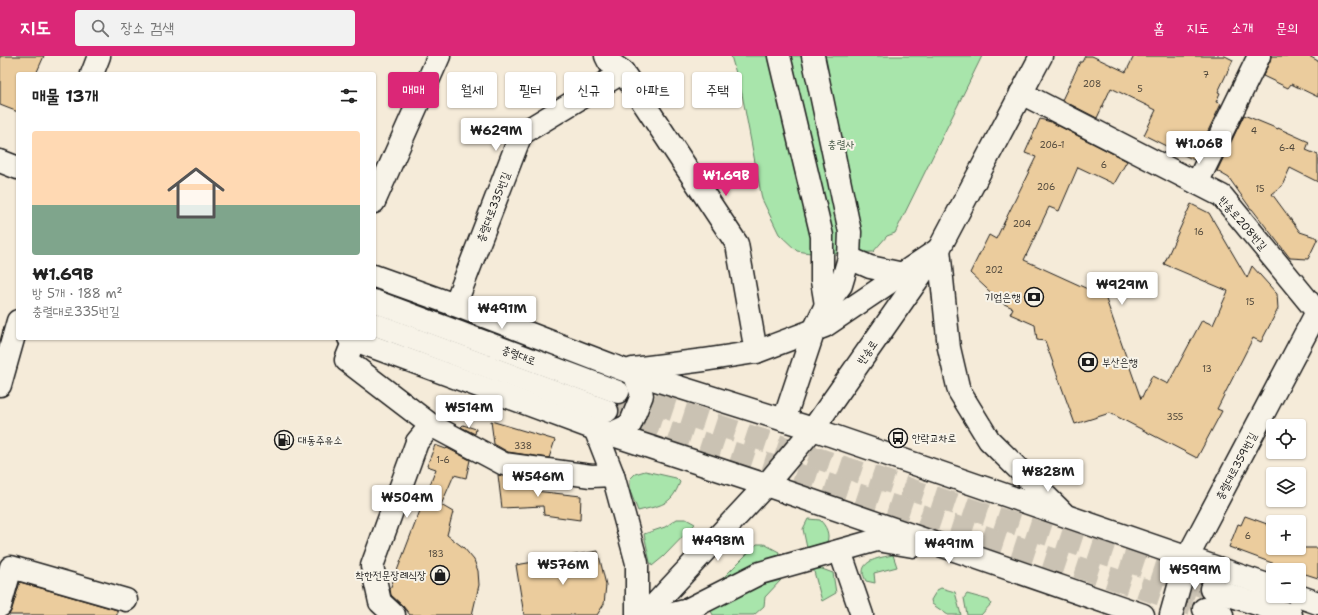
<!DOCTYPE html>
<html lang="ko">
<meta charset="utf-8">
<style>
:root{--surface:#fff;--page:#f2f2f2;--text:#222;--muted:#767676;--accent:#db2777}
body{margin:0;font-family:"Shantell Sans","Poor Story",sans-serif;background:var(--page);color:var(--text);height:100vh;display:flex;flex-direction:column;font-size:15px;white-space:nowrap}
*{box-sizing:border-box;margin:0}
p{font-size:13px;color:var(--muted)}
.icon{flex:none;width:22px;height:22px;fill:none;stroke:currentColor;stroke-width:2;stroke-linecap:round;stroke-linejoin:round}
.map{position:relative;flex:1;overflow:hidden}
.details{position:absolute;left:16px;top:16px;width:360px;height:268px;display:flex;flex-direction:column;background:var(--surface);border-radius:4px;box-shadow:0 1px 3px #0004}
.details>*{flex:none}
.top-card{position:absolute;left:388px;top:16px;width:380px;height:36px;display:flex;gap:8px}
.controls{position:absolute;left:1266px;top:363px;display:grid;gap:8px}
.controls a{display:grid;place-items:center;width:40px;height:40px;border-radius:4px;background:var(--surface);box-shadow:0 1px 3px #0004;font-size:20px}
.price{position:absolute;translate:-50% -34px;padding:0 9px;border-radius:4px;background:#fff;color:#222;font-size:13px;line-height:26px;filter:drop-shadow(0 1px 2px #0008)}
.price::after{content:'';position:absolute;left:50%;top:24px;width:12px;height:9px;margin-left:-6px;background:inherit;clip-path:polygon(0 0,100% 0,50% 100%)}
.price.selected{background:var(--accent);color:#fff}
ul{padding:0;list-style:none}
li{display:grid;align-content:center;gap:8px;height:212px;padding:0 16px}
li span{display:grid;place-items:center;height:124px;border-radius:4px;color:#555}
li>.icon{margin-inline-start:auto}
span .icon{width:72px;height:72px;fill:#fffc;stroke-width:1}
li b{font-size:17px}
h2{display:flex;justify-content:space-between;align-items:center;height:48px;padding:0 16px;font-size:17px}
.tag{padding:0 14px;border-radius:4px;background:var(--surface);box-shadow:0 1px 3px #0004;font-size:14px;line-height:36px}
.tag.selected{background:var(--accent);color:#fff}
header{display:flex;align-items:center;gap:24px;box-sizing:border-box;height:56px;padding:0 20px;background:var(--accent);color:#fff}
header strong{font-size:19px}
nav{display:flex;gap:22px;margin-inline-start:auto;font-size:14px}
.search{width:280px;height:36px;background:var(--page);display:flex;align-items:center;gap:10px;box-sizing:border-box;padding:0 14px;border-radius:4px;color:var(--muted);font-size:15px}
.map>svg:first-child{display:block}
</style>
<header>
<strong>지도</strong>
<div class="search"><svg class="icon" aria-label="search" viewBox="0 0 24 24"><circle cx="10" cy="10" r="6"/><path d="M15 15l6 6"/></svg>장소 검색</div>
<nav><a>홈</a><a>지도</a><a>소개</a><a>문의</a></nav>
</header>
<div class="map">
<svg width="1318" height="559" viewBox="0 0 1318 559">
<rect width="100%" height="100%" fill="#f5ebd9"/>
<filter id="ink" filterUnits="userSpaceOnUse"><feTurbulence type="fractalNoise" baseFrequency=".025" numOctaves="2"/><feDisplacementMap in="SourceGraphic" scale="8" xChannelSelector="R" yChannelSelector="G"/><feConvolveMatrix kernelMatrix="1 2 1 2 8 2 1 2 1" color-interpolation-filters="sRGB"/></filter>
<g filter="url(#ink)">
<g fill="#a8e5ab" stroke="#628064">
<polygon points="731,0 982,0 895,177 887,180 873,196 817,198 797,195 779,178 762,143 742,38"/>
<path d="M645,415L676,422L680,426C671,450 661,449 638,455L630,435V423L635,418Z"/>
<polygon points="677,463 686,463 695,468 663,501 652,510 650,506 644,478 665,471"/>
<path d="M808,463L820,464C826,470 830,478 827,486L807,492L803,473Z"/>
<polygon points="757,488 764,488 779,496 778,501 722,526 722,523"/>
<path d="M893,499L897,511L874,517L875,527L866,525C865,523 863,519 863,516C863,503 884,501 893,499Z"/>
<polygon points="813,512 822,513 833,517 836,537 822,545"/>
<polygon points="781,524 765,541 764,550 754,559 713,559 711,555 715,551 757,530"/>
<polygon points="941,532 955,536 961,559 948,559 932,548 931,544 937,534"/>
<polygon points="967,538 989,544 991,548 981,559 967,559 964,542"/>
</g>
<g fill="#ebcc9d" stroke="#1c1c1c">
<polygon points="0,0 44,0 36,18 18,18 18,56 0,49"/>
<polygon points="1085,0 1092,0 1126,16 1134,0 1225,0 1233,4 1218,36 1220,37 1216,46 1221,48 1194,104 1144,79 1156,54 1111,32 1097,62 1062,44 1080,6 1082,6"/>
<polygon points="1271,0 1309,0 1318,5 1318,41 1291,28 1288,32 1263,20 1270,5"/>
<polygon points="1244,59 1278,73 1278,72 1309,86 1306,94 1318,99 1318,126 1290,112 1282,130 1272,138 1300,176 1318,182 1308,203 1290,202 1252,153 1251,153 1229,122 1217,115"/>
<polygon points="1040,63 1051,66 1127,105 1114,128 1078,111 1059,155 1049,151 1024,204 1092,235 1102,232 1141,343 1152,320 1168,328 1202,264 1213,269 1228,235 1164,208 1191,148 1209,157 1247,222 1252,210 1277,238 1278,253 1261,286 1253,282 1217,353 1222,355 1197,402 1110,357 1075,368 1045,285 1037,284 1035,269 1010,258 1013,252 1002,247 970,217 989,179 996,183 1036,101 1025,97"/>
<polygon points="491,365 555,384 549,402 508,396 494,388"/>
<polygon points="463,369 476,373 475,378 461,371"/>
<polygon points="435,389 446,393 447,392 470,404 466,422 454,419 441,449 453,456 447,479 464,492 474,504 478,515 479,529 472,559 410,559 403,550 391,539 390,533 436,413 427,410"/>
<polygon points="498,419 535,425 535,435 581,440 580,464 544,459 543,450 502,452"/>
<polygon points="1245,460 1267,468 1266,469 1273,471 1273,492 1318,492 1318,522 1299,516 1299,514 1291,514 1229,491 1238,468 1241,469"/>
<polygon points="598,495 606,529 604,548 597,559 524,559 516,509"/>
<polygon points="20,526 117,554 117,559 9,559 12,553"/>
</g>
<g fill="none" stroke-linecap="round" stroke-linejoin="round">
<g stroke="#cac2b3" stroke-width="22" stroke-dasharray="22 11" stroke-linecap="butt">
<polyline points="621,337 1211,533"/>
<polyline points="607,355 1204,553"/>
</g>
<g stroke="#1c1c1c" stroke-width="25">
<g id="minor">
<polyline points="606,0 609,6 623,16 737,188 756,296"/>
<polyline points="779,0 822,180 822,225 826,249"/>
<polyline points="813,0 850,176 849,202 870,211 903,218"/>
<polyline points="92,18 99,0"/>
<polyline points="1021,37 1222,140 1318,257"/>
<polyline points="1197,127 1259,0"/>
<polyline points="374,146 439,0"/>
<polyline points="455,249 521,78 623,16"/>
<polyline points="354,284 346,304 431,369 504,408 591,420 613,419"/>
<polyline points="0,329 18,265"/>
<polyline points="784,364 814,274 826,249 841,229 849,202"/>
<polyline points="840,495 862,559"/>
<polyline points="1187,502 1318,254"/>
<polyline points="0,550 11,511 126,544"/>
<polyline points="394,559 380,546 372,510 417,386 431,369"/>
</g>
</g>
<g stroke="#1c1c1c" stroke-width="25">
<g id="major">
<polyline points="0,105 18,112"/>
<polyline points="374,220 455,249 624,314 813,373 1273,531"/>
<polyline points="374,245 618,336"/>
<polyline points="374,268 607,355"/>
<polyline points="349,282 595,373 766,429 1143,559"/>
<polyline points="633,313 704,304 756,296 825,270 939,193 949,292 959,335 989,384 1063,457"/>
<polyline points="595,373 613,419 637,507 637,559"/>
<polyline points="610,378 630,369 642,339 634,317"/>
<polyline points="1211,533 1291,559"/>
<polyline points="1298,540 1318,547"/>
<polyline points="1204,553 1222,559"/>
<polyline points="645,559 766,429 813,373 939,193 1041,0"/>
<polyline points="669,559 685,555 760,517 877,484 913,490"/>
<polyline points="1171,559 1187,502"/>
</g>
</g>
<use href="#minor" stroke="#f7f3e8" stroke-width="22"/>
<use href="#major" stroke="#f7f3e8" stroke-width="22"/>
</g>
</g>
<defs>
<g id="bank-ring" transform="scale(1)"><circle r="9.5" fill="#f7f3e8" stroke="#1c1c1c" stroke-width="1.5"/><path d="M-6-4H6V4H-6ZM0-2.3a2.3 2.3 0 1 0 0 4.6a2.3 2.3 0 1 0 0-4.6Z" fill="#1c1c1c"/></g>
<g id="bus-ring" transform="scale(1)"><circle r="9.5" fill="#f7f3e8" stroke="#1c1c1c" stroke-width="1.5"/><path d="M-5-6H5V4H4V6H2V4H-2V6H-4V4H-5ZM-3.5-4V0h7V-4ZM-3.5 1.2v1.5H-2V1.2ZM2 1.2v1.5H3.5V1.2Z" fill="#1c1c1c"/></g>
<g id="fuel-ring" transform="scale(1)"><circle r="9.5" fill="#f7f3e8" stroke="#1c1c1c" stroke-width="1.5"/><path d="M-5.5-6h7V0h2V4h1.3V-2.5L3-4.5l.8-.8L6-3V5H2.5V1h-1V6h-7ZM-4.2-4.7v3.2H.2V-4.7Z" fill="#1c1c1c"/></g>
<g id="shop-ring" transform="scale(1)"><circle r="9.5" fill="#f7f3e8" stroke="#1c1c1c" stroke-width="1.5"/><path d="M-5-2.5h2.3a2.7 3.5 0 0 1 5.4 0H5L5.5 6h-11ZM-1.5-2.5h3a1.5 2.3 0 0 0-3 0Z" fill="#1c1c1c"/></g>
</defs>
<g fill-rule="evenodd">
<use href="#bank-ring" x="1034" y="241"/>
<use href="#bank-ring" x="1088" y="306"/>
<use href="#bus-ring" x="898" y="382"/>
<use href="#fuel-ring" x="284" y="384"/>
<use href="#shop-ring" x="440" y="519"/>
</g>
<g text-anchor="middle" stroke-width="4" stroke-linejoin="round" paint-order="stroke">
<g font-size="9" fill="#50483c">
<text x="1206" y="22">7</text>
<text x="1092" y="31">208</text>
<text x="1140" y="36">5</text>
<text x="1254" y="78">4</text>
<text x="1052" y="92">206-1</text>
<text x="1287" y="95">6-4</text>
<text x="1104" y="112">6</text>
<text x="1046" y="134">206</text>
<text x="1260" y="136">15</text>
<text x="1022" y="171">204</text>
<text x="1199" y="179">16</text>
<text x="994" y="217">202</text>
<text x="1250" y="249">15</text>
<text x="1207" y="316">13</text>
<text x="1175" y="364">355</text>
<text x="523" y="393">338</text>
<text x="443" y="407">1-6</text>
<text x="1248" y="483">6</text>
<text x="436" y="501">183</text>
</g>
<g font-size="11" fill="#465847" stroke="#f7f3e8">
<text x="841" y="92">충렬사</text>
</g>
<g font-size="11" fill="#1c1c1c" stroke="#f7f3e8">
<text transform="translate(493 151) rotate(-69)" y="4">충렬대로335번길</text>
<text transform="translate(1243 167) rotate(49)" y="4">반송로208번길</text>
<text transform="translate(867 296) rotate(-55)" y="4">반송로</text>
<text transform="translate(519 299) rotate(21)" y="4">충렬대로</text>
<text transform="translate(1236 410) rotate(-62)" y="4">충렬대로359번길</text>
</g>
<g font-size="11" fill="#1c1c1c" stroke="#f7f3e8" text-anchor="start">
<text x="1020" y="245" text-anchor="end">기업은행</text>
<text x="1102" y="310">부산은행</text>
<text x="912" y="386">안락교차로</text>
<text x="298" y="388">대동주유소</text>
<text x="426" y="523" text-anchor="end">착한전문장례식장</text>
</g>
</g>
</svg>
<div class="controls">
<a><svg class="icon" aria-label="locate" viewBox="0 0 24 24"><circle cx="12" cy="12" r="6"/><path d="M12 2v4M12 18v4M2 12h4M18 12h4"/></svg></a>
<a><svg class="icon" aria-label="layers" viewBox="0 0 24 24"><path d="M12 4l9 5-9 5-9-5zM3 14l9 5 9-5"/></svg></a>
<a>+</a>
<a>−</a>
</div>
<b class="price" style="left:496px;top:96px">₩629M</b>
<b class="price" style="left:1199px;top:109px">₩1.06B</b>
<b class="price selected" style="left:726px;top:141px">₩1.69B</b>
<b class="price" style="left:1122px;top:250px">₩929M</b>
<b class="price" style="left:502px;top:274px">₩491M</b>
<b class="price" style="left:469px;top:373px">₩514M</b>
<b class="price" style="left:1048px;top:437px">₩828M</b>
<b class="price" style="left:538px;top:442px">₩546M</b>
<b class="price" style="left:407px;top:463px">₩504M</b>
<b class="price" style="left:718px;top:506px">₩498M</b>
<b class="price" style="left:949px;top:509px">₩491M</b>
<b class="price" style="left:563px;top:530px">₩576M</b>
<b class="price" style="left:1195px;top:535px">₩599M</b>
<div class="top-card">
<a class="tag selected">매매</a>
<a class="tag">월세</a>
<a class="tag">필터</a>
<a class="tag">신규</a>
<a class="tag">아파트</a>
<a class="tag">주택</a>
</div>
<section class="details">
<h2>매물 13개<svg class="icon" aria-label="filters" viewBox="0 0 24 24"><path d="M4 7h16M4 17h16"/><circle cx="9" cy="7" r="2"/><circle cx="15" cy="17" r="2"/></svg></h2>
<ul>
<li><span style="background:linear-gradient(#ffd9b3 60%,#7fa58c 0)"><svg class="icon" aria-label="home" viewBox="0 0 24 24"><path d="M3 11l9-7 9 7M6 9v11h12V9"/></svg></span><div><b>₩1.69B</b><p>방 5개 · 188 m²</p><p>충렬대로335번길</p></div></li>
</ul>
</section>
</div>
